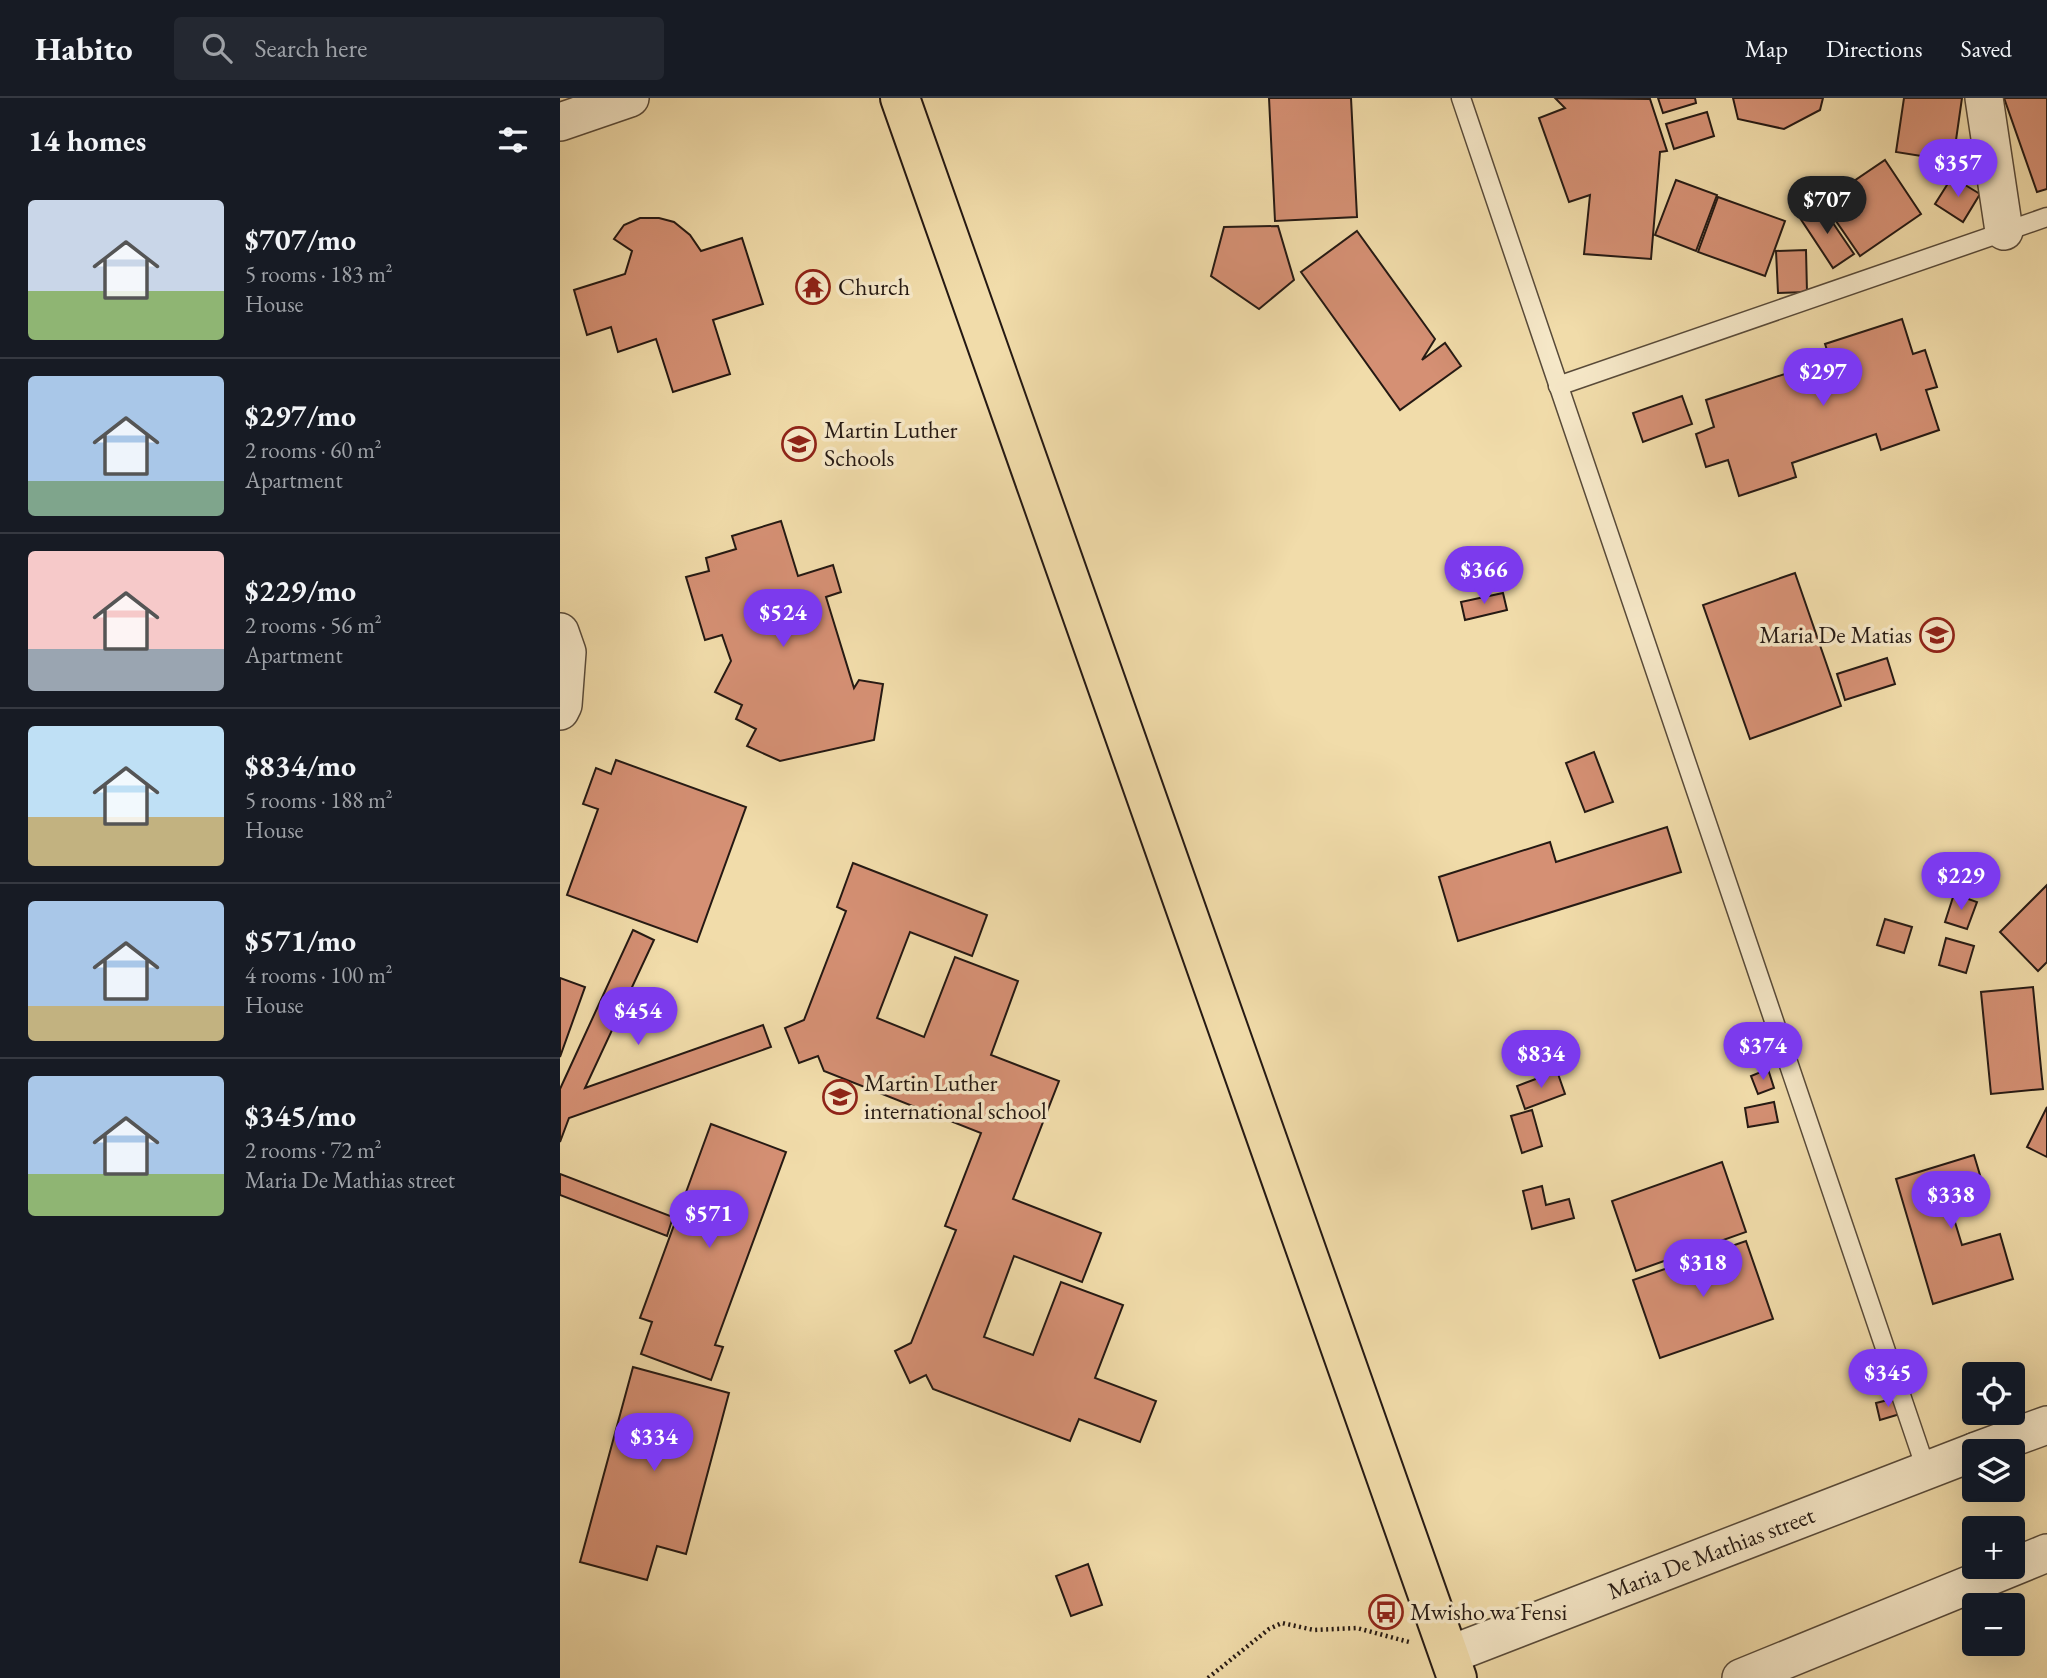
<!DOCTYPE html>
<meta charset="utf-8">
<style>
:root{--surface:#171b24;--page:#242831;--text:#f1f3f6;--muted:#9ea1a6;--line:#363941;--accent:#7c3aed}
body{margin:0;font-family:"EB Garamond",serif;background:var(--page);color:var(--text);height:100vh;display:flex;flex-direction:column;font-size:26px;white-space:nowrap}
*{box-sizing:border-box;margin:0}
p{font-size:23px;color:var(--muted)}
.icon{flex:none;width:38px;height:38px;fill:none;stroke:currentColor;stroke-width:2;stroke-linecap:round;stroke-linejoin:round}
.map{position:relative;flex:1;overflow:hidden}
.side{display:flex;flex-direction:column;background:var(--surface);width:560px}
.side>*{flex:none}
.tools{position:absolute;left:1402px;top:1264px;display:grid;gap:14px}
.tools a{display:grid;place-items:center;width:63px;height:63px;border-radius:7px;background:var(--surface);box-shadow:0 7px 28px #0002;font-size:35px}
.price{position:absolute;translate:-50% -60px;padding:0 16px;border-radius:24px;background:var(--accent);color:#fff;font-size:23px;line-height:46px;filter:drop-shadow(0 2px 4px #0008)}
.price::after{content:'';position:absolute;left:50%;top:42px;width:21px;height:16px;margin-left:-10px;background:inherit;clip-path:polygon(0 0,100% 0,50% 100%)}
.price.on{background:#222;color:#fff}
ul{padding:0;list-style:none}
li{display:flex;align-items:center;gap:21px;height:175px;padding:0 28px}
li+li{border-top:2px solid var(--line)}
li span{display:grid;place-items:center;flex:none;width:196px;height:140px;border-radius:7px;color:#555}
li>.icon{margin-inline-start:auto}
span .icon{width:84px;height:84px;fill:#fffc;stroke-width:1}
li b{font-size:30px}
h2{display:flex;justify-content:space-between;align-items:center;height:84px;padding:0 28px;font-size:30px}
header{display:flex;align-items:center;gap:42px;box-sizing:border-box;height:98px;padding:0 35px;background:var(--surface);border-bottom:2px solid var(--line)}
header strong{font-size:33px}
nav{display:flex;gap:38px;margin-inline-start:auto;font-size:24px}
.search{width:490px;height:63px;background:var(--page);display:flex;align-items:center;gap:18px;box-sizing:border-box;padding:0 24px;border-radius:7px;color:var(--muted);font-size:26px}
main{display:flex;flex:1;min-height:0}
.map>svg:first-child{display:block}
</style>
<header>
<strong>Habito</strong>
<div class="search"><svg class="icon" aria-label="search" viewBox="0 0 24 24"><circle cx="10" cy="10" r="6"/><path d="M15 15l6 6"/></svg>Search here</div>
<nav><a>Map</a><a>Directions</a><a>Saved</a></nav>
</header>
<main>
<section class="side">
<h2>14 homes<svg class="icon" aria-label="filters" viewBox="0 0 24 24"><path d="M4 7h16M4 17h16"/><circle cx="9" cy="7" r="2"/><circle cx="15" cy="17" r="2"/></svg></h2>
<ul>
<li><span style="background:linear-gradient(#c9d6e8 65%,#8fb573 0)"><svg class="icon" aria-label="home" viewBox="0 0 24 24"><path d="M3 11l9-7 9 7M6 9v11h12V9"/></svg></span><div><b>$707/mo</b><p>5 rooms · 183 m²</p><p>House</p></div></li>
<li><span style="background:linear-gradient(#a9c7e8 75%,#7fa58c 0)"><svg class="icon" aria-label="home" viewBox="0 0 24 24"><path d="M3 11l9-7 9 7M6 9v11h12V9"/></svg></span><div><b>$297/mo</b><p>2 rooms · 60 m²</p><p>Apartment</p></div></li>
<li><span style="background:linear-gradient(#f6c9c9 70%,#9aa5b1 0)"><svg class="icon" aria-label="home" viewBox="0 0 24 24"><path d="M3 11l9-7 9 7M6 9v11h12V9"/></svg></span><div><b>$229/mo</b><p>2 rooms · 56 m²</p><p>Apartment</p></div></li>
<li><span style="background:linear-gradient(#bfe0f5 65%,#c2b280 0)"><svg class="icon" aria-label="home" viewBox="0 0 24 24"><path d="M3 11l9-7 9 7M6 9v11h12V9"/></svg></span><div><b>$834/mo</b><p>5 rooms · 188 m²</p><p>House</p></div></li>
<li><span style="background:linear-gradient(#a9c7e8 75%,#c2b280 0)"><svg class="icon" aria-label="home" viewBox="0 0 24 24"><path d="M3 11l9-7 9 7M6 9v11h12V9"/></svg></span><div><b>$571/mo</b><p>4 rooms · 100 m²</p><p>House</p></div></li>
<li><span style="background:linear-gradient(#a9c7e8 70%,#8fb573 0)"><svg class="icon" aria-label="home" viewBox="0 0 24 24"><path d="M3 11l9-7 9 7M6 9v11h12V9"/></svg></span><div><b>$345/mo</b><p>2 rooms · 72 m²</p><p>Maria De Mathias street</p></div></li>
</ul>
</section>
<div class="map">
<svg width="1487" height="1580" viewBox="0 0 1487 1580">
<rect width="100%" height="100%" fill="#f1dcaa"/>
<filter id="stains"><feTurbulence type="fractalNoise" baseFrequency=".00286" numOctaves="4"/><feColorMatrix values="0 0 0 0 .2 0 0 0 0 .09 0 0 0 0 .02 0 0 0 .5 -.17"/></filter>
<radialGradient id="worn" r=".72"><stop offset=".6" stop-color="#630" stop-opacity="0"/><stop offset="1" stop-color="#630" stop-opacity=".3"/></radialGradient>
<g fill="#d59074" stroke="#251913" stroke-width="2">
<polygon points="709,0 791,0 797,119 715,123"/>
<polygon points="995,0 1090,1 1107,53 1100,54 1091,161 1024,156 1030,97 1009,104 979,20 1005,10"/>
<polygon points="1098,0 1135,0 1136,5 1103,15"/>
<polygon points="1173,0 1263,0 1260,12 1224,31 1178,21"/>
<polygon points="1344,0 1402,0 1393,63 1336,54"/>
<polygon points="1444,0 1487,0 1487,91 1477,94"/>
<polygon points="1147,14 1154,38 1114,51 1106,26"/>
<polygon points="1325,62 1361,116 1300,158 1263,104"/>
<polygon points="1392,79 1420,96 1403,124 1375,106"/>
<polygon points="1116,82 1157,97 1136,153 1095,137"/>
<polygon points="1158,99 1225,123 1205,178 1138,154"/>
<polygon points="1260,106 1294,156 1273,170 1240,120"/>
<polygon points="80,120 99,120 114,124 130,137 141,153 182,140 203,206 153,222 170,276 113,294 96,241 58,254 51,229 27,237 14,192 65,176 72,153 54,141 64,127"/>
<polygon points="718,128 734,182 699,211 651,178 664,129"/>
<polygon points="797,133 875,241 862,262 885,245 901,268 840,312 741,174"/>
<polygon points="1246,152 1247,194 1218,195 1216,153"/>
<polygon points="1342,221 1353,256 1365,252 1377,289 1366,292 1379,332 1321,352 1316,336 1232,365 1236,379 1179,398 1168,362 1146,369 1136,336 1154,329 1146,302 1270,261 1265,246"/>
<polygon points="1122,298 1132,326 1083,344 1073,315"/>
<polygon points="221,423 238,478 273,467 281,494 266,499 294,590 299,582 323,586 314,642 220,663 187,648 196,631 176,621 182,607 155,594 171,563 162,537 145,542 126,479 149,473 146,460 176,451 172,438"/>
<polygon points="1235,475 1281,608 1190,641 1143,507"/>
<polygon points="943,495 947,512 905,522 901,504"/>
<polygon points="1327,560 1335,586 1285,602 1277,576"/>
<polygon points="1034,654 1053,704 1025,714 1006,665"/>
<polygon points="56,662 186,709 137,844 7,797 38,711 23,706 36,670 51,676"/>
<polygon points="1107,729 1121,774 898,843 879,779 990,744 996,764"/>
<polygon points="293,765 427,817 412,858 350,834 317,920 364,939 395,859 458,883 431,957 499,983 453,1101 541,1135 522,1184 454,1158 424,1239 473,1257 501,1184 563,1207 535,1280 596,1303 580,1344 519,1321 510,1343 373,1291 366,1277 350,1285 335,1253 351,1245 396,1132 385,1128 421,1035 264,973 258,958 239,965 225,930 244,922 286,813 277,809"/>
<polygon points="1487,787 1487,864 1478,873 1440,834"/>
<polygon points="1394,796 1417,804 1407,831 1385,824"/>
<polygon points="1325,821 1352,829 1344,855 1317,847"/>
<polygon points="73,832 94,842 25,990 203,927 211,949 9,1020 0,1044 0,991"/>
<polygon points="1386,840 1414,848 1406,875 1379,867"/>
<polygon points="0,880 25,889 0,959"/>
<polygon points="1473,889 1483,991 1431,996 1421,894"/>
<polygon points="1208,971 1214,990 1198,996 1191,978"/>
<polygon points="997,973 1005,996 965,1011 957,988"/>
<polygon points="1214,1004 1218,1024 1188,1029 1185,1010"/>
<polygon points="1487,1009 1487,1059 1467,1049"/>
<polygon points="972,1012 982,1048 962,1055 951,1018"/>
<polygon points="151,1026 226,1054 155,1247 163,1249 151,1282 81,1256 92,1224 80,1220"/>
<polygon points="1414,1057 1426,1097 1390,1108 1402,1147 1440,1136 1453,1181 1373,1206 1336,1081"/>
<polygon points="1162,1064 1186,1134 1076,1173 1052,1103"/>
<polygon points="0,1076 113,1119 107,1138 0,1097"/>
<polygon points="982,1088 986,1107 1009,1101 1014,1120 972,1131 963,1093"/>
<polygon points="1186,1143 1213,1221 1100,1260 1073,1182"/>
<polygon points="73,1269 169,1295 126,1456 97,1448 87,1482 20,1464"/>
<polygon points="1336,1300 1340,1316 1320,1322 1316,1305"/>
<polygon points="528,1466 542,1507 511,1518 496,1478"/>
</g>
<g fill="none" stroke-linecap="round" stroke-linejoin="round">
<g stroke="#584a39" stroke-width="21">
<g id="service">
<polyline points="901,0 1366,1371"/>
<polyline points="998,288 1487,119"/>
</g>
</g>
<g stroke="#584a39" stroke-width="40">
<g id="minor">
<polyline points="1424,0 1444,133"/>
<polyline points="0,24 70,0"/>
<polyline points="0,534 7,554 3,607 0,613"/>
<polyline points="1416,1353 1487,1327"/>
<polyline points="889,1557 1414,1354"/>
<polyline points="1181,1580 1487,1455"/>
</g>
</g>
<g stroke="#251913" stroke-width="42">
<polyline id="trunk" points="340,0 897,1580"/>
</g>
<polyline stroke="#251913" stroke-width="4.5" stroke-dasharray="2 3.5" stroke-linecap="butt" points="648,1580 709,1531 722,1525 754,1532 797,1530 849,1544"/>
<use href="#service" stroke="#f6e8c8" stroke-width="18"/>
<use href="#minor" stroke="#f6e8c8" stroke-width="37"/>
<use href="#trunk" stroke="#f1dcaa" stroke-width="38"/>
</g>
<defs>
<g id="temple-ring" transform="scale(1.75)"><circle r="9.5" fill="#f6e8c8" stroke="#8f2418" stroke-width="1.5"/><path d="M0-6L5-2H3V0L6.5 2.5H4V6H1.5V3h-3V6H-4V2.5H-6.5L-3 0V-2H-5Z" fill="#8f2418"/></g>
<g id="school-ring" transform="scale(1.75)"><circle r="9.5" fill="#f6e8c8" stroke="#8f2418" stroke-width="1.5"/><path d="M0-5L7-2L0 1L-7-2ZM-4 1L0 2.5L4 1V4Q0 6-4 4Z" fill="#8f2418"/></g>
<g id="bus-ring" transform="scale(1.75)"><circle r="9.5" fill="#f6e8c8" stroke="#8f2418" stroke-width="1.5"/><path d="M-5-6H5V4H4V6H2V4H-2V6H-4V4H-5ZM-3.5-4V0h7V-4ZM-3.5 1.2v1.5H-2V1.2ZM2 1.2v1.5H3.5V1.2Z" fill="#8f2418"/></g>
</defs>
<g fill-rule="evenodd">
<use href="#temple-ring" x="253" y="189"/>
<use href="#school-ring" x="239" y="346"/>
<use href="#school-ring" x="1377" y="537"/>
<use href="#school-ring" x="280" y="999"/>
<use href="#bus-ring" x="826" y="1514"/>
</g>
<g text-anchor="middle" stroke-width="7" stroke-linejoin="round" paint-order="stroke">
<g font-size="24" fill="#251913" stroke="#f6e8c8" text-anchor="start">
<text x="278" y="197">Church</text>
<text x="264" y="340">Martin Luther<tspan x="264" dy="28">Schools</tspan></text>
<text x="1352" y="545" text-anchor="end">Maria De Matias</text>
<text x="304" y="993">Martin Luther<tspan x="304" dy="28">international school</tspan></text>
<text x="850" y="1522">Mwisho wa Fensi</text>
</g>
<g font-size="24" fill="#251913" stroke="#f6e8c8">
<text transform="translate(1151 1455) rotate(-21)" y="8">Maria De Mathias street</text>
</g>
</g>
<rect width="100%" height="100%" filter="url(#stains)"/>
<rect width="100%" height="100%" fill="url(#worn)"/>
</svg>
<div class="tools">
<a><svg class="icon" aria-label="locate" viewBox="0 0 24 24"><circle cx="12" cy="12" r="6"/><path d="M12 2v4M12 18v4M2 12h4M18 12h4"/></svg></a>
<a><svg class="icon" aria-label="layers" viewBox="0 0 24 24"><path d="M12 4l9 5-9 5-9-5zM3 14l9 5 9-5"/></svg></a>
<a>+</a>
<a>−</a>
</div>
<b class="price" style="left:1398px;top:101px">$357</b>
<b class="price on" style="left:1267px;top:138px">$707</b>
<b class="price" style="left:1263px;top:310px">$297</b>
<b class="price" style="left:924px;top:508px">$366</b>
<b class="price" style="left:223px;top:551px">$524</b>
<b class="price" style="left:1401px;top:814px">$229</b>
<b class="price" style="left:78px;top:949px">$454</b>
<b class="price" style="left:1203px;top:984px">$374</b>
<b class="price" style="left:981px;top:992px">$834</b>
<b class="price" style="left:1391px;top:1133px">$338</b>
<b class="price" style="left:149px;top:1152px">$571</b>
<b class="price" style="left:1143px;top:1201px">$318</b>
<b class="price" style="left:1328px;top:1311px">$345</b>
<b class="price" style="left:94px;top:1375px">$334</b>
</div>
</main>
